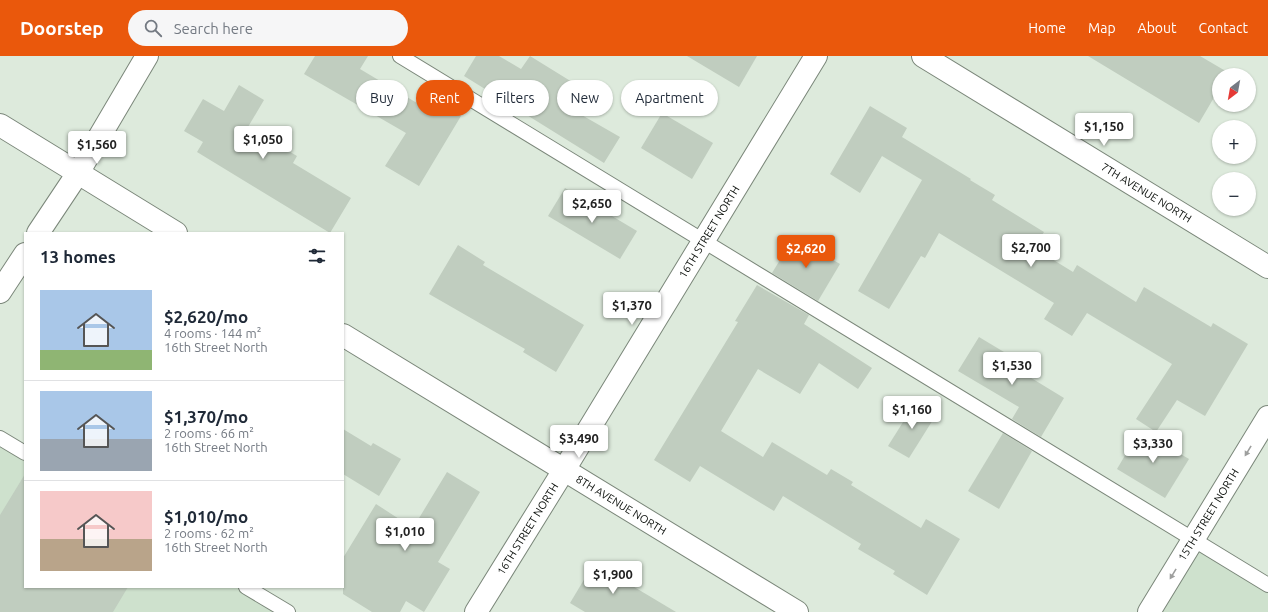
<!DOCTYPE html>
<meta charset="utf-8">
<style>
:root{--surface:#fff;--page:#f6f6f7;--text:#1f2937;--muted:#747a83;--line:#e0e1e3;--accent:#ea580c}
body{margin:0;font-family:Ubuntu,sans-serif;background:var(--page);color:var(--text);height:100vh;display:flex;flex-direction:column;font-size:15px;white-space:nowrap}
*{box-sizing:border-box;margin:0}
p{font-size:13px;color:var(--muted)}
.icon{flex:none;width:22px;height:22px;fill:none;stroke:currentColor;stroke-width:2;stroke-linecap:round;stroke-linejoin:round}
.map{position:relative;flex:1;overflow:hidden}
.panel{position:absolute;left:24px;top:176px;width:320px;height:356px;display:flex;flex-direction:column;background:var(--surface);border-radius:0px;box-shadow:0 1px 3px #0004}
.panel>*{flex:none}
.banner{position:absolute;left:356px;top:24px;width:380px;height:36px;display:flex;gap:8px}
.needle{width:26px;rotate:211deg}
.tools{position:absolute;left:1212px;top:12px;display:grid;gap:8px}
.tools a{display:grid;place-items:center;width:44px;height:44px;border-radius:50%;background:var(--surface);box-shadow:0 1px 3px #0004;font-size:20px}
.price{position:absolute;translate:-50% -34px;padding:0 9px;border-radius:4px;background:#fff;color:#222;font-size:13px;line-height:26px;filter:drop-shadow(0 1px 2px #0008)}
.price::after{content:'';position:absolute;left:50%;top:24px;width:12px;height:9px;margin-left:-6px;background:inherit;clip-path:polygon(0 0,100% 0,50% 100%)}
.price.selected{background:var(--accent);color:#fff}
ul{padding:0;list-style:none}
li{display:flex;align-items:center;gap:12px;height:100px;padding:0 16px}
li+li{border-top:1px solid var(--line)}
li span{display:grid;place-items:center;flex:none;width:112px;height:80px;border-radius:0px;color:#555}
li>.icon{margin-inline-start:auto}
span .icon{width:48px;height:48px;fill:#fffc;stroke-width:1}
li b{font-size:17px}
h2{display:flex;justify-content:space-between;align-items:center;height:48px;padding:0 16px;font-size:17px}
.chip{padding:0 14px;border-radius:18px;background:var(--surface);box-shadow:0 1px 3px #0004;font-size:14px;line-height:36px}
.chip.selected{background:var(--accent);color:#fff}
header{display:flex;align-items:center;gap:24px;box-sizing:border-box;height:56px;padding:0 20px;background:var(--accent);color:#fff}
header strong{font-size:19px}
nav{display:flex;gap:22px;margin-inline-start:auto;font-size:14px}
.search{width:280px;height:36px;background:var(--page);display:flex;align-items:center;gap:10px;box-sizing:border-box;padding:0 14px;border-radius:22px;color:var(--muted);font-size:15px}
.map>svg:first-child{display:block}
</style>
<header>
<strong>Doorstep</strong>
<div class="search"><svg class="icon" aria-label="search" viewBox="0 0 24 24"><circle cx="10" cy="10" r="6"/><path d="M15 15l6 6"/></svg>Search here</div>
<nav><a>Home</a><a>Map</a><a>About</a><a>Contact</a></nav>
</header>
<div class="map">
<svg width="1268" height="556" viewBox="0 0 1268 556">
<rect width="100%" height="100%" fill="#ddeadc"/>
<g fill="#cee1cd">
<polygon points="0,382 25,397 25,531 246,531 288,556 0,556"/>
<polygon points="1193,484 1268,529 1268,556 1149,556"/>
</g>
<g fill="#c0cdbf">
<polygon points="315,0 368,0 360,13 422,50 428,39 461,60 419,130 385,110 406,77 304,18"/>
<polygon points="476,0 499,0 521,13 530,0 585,34 573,54 620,81 604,107 464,20"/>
<polygon points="687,0 757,0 739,31"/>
<polygon points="1088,0 1200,0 1229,17 1227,19 1219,19 1219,33 1199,67"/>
<polygon points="239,29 264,44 248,71 297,100 293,107 351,142 330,177 197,96 203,86 184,75 203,43 224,55"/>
<polygon points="870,50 907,72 902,81 971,123 970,124 995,139 992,144 1044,176 1034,192 1073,216 1077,209 1136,246 1144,231 1211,271 1213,267 1248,288 1205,360 1177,344 1156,376 1136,363 1172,308 1087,257 1072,280 1044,263 1054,247 939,177 925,202 921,200 889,253 858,235 922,124 882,100 860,137 830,118"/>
<polygon points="662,57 713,87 692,123 641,92"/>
<polygon points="565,132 637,175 620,203 548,160"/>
<polygon points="794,181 840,208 818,245 772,217"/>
<polygon points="458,189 485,206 483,209 584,269 556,316 523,296 525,293 429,238"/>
<polygon points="757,229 809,259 804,268 872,312 858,333 819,307 800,338 758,313 721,375 763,401 772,386 827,419 831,413 853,426 851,429 921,472 926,463 960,483 927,539 893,518 895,515 858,493 861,488 783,440 774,455 700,410 690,426 654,404 738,266 735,265"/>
<polygon points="979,281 1014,302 1010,309 1064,342 1041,381 1012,363 1019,351 958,315"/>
<polygon points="915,347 936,359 909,402 888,390"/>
<polygon points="343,373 371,390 373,387 401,403 379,440 343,418"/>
<polygon points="1140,374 1189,403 1165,442 1117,413"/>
<polygon points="1003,377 1032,395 999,453 968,435"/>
<polygon points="447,416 480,436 438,506 450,513 424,556 406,545 400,556 372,556 343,538 343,502 376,448 413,472"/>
<polygon points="25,418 25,531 128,531 113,556 0,556 0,459"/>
<polygon points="594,507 676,556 585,556 570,547"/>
</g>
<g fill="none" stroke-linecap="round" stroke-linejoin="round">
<g stroke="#7b877a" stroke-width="16">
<g id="lane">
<polyline points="400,0 1268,529"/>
<polyline points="0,382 25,397"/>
<polyline points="246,531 288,556"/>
</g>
</g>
<g stroke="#7b877a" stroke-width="24">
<g id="street">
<path id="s1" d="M923,0L1268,211"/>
<polyline points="38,177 78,117 147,0"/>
<polyline points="0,236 25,198"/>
<path id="s2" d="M476,556L564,414L816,0"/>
</g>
</g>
<g stroke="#7b877a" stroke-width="24">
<g id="secondary">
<polyline points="0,69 176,177"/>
<path id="s3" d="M343,279L797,556"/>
</g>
</g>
<g stroke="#7b877a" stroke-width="24">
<g id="primary">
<path id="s4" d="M1149,556L1268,361"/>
</g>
</g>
<use href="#lane" stroke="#fff" stroke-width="14"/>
<use href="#street" stroke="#fff" stroke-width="22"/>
<use href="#secondary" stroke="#fff" stroke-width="22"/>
<use href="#primary" stroke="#fff" stroke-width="22"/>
</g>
<defs><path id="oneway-solid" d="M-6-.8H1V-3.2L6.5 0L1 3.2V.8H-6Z"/></defs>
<g fill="#9e9f9e">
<use href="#oneway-solid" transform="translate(1248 395) rotate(121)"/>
<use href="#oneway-solid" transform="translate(1173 518) rotate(121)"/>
</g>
<g text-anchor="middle" stroke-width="3" stroke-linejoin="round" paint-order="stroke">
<g font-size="11" fill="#0c100c" stroke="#ddeadc">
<text dy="4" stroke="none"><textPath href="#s1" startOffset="262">7TH AVENUE NORTH</textPath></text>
<text dy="4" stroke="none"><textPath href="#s2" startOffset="446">16TH STREET NORTH</textPath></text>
<text dy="4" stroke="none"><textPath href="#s3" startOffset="326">8TH AVENUE NORTH</textPath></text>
<text dy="4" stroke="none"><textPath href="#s4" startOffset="114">15TH STREET NORTH</textPath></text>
<text dy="4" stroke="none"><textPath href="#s2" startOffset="98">16TH STREET NORTH</textPath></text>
</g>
</g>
</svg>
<div class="tools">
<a><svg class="needle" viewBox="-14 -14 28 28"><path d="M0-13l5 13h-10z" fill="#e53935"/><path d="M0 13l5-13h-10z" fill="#747a83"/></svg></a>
<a>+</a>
<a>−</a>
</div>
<b class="price" style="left:1104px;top:91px">$1,150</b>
<b class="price" style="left:263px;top:104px">$1,050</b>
<b class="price" style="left:97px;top:109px">$1,560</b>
<b class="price" style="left:592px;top:168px">$2,650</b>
<b class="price" style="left:1031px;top:212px">$2,700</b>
<b class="price selected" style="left:806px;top:213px">$2,620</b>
<b class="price" style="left:632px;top:270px">$1,370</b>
<b class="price" style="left:1012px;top:330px">$1,530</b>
<b class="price" style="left:912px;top:374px">$1,160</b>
<b class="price" style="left:579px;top:403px">$3,490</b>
<b class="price" style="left:1153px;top:408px">$3,330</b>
<b class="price" style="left:405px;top:496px">$1,010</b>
<b class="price" style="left:613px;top:539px">$1,900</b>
<div class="banner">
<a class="chip">Buy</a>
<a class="chip selected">Rent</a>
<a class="chip">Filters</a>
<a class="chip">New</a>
<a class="chip">Apartment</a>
</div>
<section class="panel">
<h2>13 homes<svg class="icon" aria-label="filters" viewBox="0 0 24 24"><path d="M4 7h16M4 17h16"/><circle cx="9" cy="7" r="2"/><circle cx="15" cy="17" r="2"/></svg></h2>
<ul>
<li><span style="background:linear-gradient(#a9c7e8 75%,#8fb573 0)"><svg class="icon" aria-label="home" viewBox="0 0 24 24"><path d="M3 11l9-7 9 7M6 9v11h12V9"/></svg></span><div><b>$2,620/mo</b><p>4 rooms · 144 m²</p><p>16th Street North</p></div></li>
<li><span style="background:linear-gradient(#a9c7e8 60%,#9aa5b1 0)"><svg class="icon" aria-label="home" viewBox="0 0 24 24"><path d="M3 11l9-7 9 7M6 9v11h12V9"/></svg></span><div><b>$1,370/mo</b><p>2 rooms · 66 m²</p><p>16th Street North</p></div></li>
<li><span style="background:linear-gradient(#f6c9c9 60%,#b9a48a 0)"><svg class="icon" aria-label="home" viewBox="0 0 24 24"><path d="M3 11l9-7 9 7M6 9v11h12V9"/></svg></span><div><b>$1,010/mo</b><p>2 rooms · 62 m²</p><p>16th Street North</p></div></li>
</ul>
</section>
</div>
